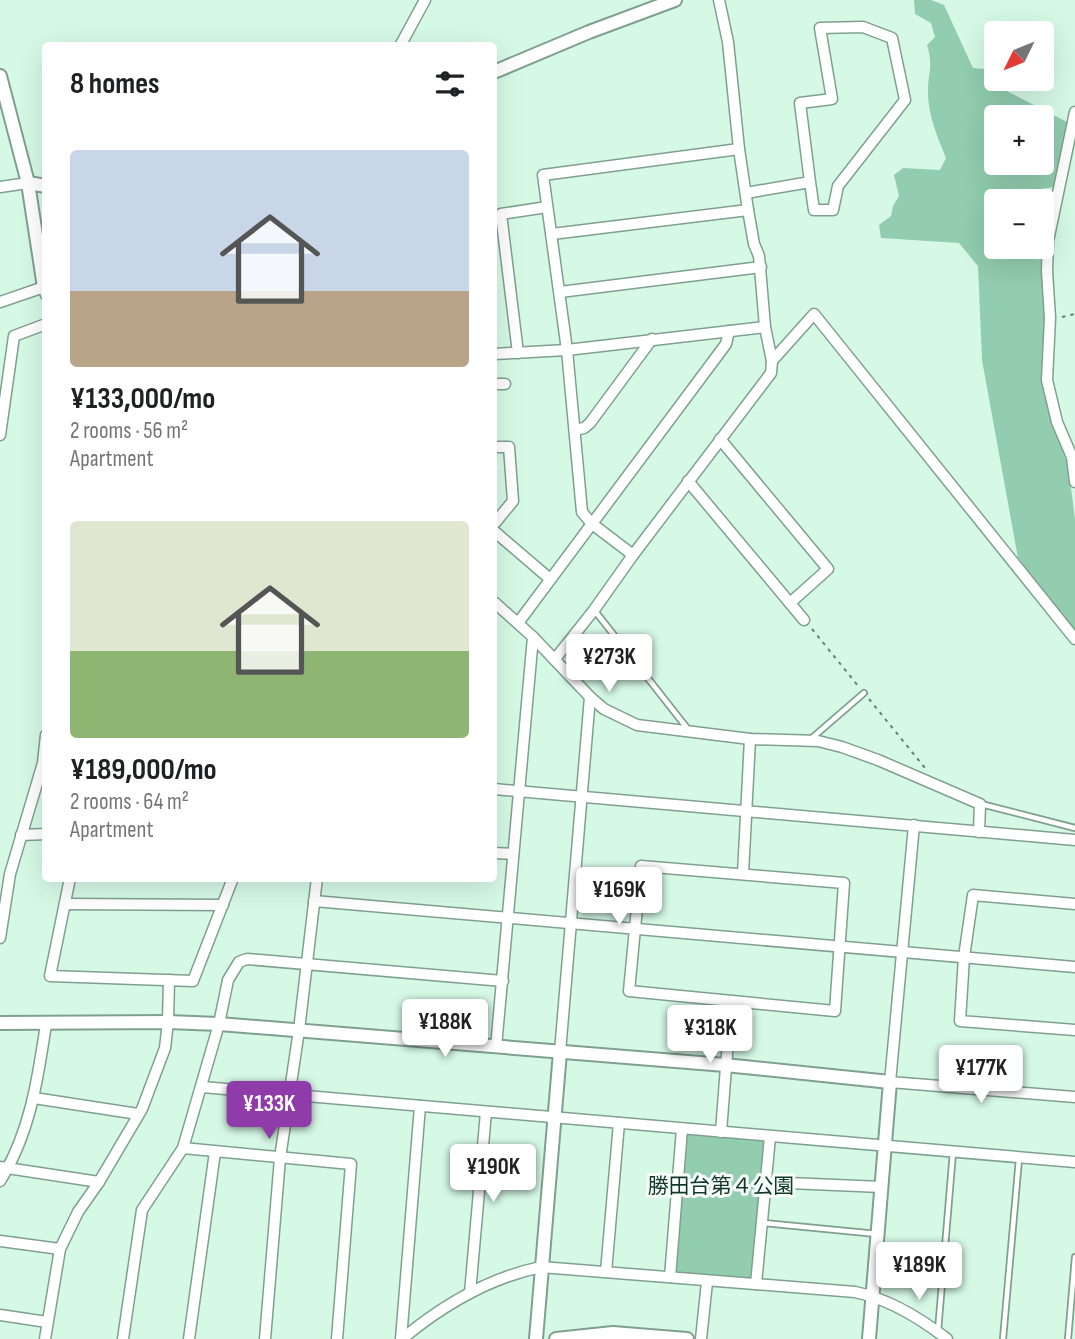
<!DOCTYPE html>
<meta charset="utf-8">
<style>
:root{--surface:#fff;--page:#f2f2f2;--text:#202124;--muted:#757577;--accent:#8f3ba9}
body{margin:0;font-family:"Sofia Sans Condensed","Noto Sans JP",sans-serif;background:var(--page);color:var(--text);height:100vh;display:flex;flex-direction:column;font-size:26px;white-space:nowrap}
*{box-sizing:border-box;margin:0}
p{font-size:23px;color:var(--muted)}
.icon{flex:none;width:38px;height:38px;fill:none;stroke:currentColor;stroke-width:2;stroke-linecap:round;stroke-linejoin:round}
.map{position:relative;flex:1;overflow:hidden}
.details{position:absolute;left:42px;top:42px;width:455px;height:840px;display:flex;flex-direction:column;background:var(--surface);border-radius:7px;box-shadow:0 7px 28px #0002}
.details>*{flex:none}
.needle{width:46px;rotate:227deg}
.tools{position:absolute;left:984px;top:21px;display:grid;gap:14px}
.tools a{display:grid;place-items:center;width:70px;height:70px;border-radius:7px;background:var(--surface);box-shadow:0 7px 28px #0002;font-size:35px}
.price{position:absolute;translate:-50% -60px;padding:0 16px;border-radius:7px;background:#fff;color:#222;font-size:23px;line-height:46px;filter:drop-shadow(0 2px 4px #0008)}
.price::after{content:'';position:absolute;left:50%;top:42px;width:21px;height:16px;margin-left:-10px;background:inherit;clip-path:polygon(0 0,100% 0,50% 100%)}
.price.on{background:var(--accent);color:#fff}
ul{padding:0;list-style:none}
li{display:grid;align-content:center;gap:14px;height:371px;padding:0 28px}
li span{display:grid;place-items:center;height:217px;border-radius:7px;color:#555}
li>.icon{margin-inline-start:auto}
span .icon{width:126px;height:126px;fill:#fffc;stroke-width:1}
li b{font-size:30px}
h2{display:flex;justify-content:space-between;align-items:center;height:84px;padding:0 28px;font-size:30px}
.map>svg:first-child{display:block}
</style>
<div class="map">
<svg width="1075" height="1339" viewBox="0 0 1075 1339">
<rect width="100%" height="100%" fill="#d6f9e6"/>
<g fill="#91cdae" fill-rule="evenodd">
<path d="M914,0H931L944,5L973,68L996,70V79H1002L1005,90L1067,122L1054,187L995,196L991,214L993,228H996V247H1041V236H1044L1041,251L1045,339L1043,390L1050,418L1068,465L1075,519V631L1018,558L982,360L978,266L959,243L881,238L879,225L891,216L893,206L899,196L894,175L903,168L940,170L946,158C937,136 927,113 928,88C929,69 933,65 927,45L935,37L931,23L915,14ZM996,117H1041V163H996Z"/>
<polygon points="682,1129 770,1137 756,1284 670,1277"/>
</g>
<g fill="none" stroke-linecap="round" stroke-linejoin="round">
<g stroke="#80a08f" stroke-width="8">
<g id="service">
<polyline points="595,611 687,728"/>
<polyline points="812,738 864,693"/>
<polyline points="981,804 1075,828"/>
<polyline points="764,1223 877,1234"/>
<polyline points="938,1331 953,1152"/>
<polyline points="1003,1339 1019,1159"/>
<polyline points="1068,1339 1075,1257"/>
</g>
</g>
<g stroke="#80a08f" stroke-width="13">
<g id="minor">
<polyline points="400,46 425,0"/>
<polyline points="1075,112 1048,241 1047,271 1050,318 1047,380 1057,422 1072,457 1075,482"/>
<polyline points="0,187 28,183"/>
<polyline points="746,193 810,182 800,103 832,99 820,28 863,27 892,38 905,100 838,186 833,210 814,210 810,182"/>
<polyline points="552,234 748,210"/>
<polyline points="560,292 761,267"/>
<polyline points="0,302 44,287 46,295"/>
<polyline points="518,353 501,214 547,207"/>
<polyline points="494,354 567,350 765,327"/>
<polyline points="772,361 814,314 1075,639"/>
<polyline points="494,384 505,384"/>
<polyline points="575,430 584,428 590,423 652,339"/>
<polyline points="0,435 14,336 46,324"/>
<polyline points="720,439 828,569 790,603"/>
<polyline points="494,447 509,447 513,501 494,524"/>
<polyline points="688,481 804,620"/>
<polyline points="494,531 550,579"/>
<polyline points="633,555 591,523 582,512 567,350 543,175 739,149"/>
<polyline points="494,602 533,637 590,697 604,709 637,725 750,739 818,741 842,747 878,760 980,804 979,832"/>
<polyline points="518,623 726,344 729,331"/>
<polyline points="555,659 594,610 633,555 771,373 772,361 765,327 759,256 754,244 748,210 739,149 728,42 719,0"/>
<polyline points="494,789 1075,840"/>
<polyline points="914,825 890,1082 1075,1097"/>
<polyline points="21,835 46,834"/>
<polyline points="494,853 513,854"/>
<polygon points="641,866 844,883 835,1011 629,991"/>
<polyline points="743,874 750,739"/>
<polyline points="70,878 50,976 193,981 233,878"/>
<polyline points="314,901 1075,967"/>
<polyline points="65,904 223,905"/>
<polyline points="1075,904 973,895 964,957 960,1021 1075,1030"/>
<polyline points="0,938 10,874 43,763 46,735"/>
<polyline points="496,1047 533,637"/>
<polyline points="560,1052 590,697"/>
<polyline points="202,1087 1075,1162"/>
<polyline points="34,1098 138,1114"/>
<polyline points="721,1132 731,1002"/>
<polyline points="183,1148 351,1164 337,1339"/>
<polyline points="0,1167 99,1182"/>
<path d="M0,1181C30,1134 38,1078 46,1024"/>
<polyline points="765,1182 882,1187"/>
<polyline points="0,1241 60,1249"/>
<polyline points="606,1272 619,1123"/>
<polyline points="670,1277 682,1129"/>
<polyline points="756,1284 770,1137"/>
<polyline points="470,1293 486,1112"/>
<polyline points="0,1315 47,1322"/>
<polyline points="45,1339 60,1249 78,1212 99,1182 142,1109 165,1048 168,1022 169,980"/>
<polyline points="123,1339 142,1210 183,1148 219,1024 228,980 239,962 247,959 503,981"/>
<polyline points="189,1339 215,1152"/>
<polyline points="265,1339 280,1158 299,1030 317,878"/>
<polyline points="401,1339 420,1106"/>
<path d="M402,1339C443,1305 488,1278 541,1267L855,1292C889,1299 920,1318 947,1339"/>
<polyline points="701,1339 707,1282"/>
</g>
</g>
<g stroke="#80a08f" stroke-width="16">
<g id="tertiary">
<polyline points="494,72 589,32 675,0"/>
<polyline points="0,76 28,183 44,287"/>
<polyline points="28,183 46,186"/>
<polyline points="0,1023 168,1022 219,1024 725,1065 890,1082 869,1339"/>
<polyline points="536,1339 560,1052"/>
<polyline points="556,1339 613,1333 687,1339"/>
</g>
</g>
<g stroke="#698074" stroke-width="2" stroke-dasharray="3.5 5" stroke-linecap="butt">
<polyline points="1062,317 1075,314"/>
<polyline points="812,629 859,687"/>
<polyline points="869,699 925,768"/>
</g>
<use href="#service" stroke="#fff" stroke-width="4.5"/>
<use href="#minor" stroke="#fff" stroke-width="10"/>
<use href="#tertiary" stroke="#fff" stroke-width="12"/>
</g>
<g text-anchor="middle" stroke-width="6" stroke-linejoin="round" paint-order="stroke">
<g font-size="21" fill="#123928" stroke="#f7fefa">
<text x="721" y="1193">勝田台第４公園</text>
</g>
</g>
</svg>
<div class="tools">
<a><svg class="needle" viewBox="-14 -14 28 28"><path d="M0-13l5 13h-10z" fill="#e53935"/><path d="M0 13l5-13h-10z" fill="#757577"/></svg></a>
<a>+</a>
<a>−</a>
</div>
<b class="price" style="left:609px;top:694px">¥273K</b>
<b class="price" style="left:619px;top:927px">¥169K</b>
<b class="price" style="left:445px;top:1059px">¥188K</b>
<b class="price" style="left:710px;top:1065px">¥318K</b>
<b class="price" style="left:981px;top:1105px">¥177K</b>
<b class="price on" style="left:269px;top:1141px">¥133K</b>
<b class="price" style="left:493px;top:1204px">¥190K</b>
<b class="price" style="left:919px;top:1302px">¥189K</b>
<section class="details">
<h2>8 homes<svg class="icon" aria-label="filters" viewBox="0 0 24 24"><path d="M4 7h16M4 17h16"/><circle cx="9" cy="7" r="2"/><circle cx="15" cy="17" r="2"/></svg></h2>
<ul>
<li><span style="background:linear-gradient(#c9d6e8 65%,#b9a48a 0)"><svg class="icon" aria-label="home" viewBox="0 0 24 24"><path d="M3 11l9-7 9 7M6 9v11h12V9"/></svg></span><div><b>¥133,000/mo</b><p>2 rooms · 56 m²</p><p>Apartment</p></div></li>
<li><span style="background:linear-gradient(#dfe7d0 60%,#8fb573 0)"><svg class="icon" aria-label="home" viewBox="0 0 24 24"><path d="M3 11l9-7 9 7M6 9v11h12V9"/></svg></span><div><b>¥189,000/mo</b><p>2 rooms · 64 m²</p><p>Apartment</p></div></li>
</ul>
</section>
</div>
